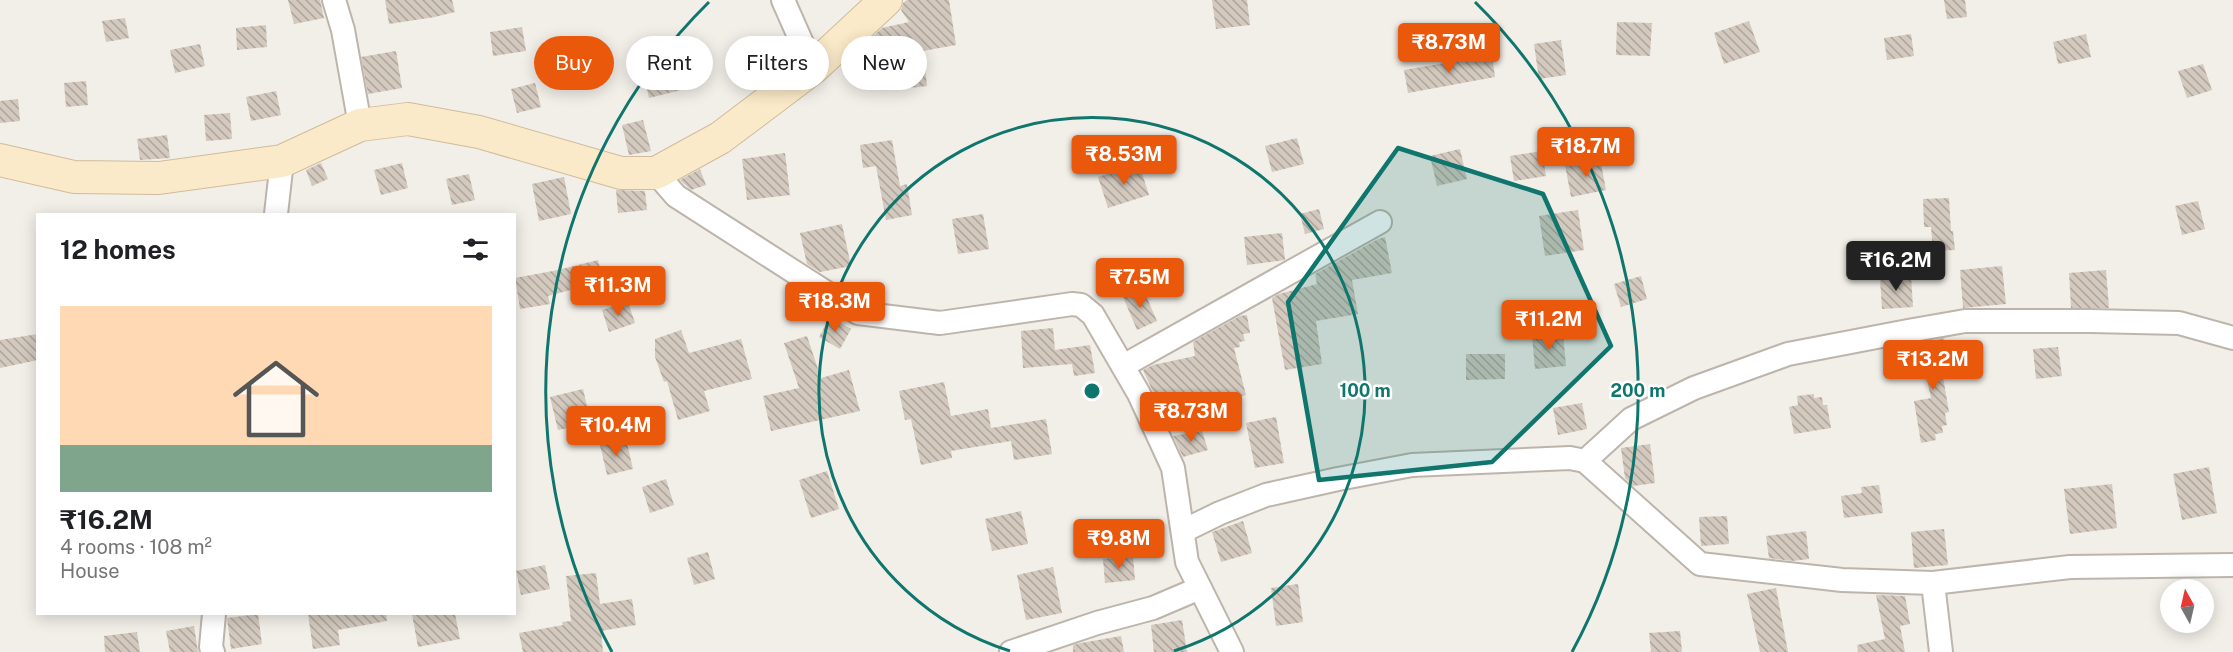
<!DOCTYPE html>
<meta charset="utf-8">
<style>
:root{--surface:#fff;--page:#f2f2f2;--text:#202124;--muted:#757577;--line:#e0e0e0;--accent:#ea580c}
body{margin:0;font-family:"Public Sans",sans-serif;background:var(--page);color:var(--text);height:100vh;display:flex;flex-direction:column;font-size:22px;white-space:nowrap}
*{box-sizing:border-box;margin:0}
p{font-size:20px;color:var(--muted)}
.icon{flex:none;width:33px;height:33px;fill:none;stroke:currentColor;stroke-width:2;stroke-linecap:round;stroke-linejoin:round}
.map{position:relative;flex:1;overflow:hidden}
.sheet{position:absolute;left:36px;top:213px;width:480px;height:402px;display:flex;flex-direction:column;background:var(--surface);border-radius:0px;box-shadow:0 3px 15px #0003}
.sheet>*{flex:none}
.guide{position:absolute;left:534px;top:36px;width:570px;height:54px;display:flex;gap:12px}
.needle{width:39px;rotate:352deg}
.controls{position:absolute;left:2160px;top:579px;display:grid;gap:12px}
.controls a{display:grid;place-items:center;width:54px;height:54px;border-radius:50%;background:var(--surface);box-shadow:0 3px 15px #0003;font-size:30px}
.price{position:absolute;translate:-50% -51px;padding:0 14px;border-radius:6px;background:var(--accent);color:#fff;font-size:20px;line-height:39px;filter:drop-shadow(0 2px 3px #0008)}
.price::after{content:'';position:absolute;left:50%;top:36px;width:18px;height:14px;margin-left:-9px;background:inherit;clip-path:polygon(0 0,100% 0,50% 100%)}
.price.on{background:#222;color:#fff}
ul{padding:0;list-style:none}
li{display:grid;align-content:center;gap:12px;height:318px;padding:0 24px}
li+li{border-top:2px solid var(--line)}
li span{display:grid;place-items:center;height:186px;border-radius:0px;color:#555}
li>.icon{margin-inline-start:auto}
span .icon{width:108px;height:108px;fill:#fffc;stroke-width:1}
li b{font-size:26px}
h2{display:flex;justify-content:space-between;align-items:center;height:72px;padding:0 24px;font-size:26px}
.chip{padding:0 21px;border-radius:27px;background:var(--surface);box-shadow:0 3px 15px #0003;font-size:21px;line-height:54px}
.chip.on{background:var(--accent);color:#fff}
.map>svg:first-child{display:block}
</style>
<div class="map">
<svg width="2233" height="652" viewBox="0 0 2233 652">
<defs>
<pattern id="building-back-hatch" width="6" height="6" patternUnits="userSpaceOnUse" patternTransform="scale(1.5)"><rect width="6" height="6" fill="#d3c9be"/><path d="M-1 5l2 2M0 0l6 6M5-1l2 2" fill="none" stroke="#ada59b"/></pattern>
</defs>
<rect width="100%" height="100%" fill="#f2eee8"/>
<g fill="url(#building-back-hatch)">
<polygon points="288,0 320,0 324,18 294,24"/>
<polygon points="385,0 452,0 455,12 435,17 389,24"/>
<polygon points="907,0 949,0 956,45 923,51 927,86 901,89 897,56 875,61 870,39 882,28 909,22 901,10 903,3"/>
<polygon points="1212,0 1247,0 1250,25 1216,29"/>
<polygon points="1944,0 1965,0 1967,17 1947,19"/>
<polygon points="125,18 129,38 106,42 102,21"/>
<polygon points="1749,21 1760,52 1724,64 1714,33"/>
<polygon points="1617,22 1652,23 1650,56 1616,55"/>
<polygon points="266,25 267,47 237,50 236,28"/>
<polygon points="522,27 526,51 493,56 490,32"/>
<polygon points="1911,34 1914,56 1887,60 1884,38"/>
<polygon points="2086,34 2091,57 2058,64 2053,42"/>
<polygon points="1561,40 1566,75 1539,79 1534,44"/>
<polygon points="200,44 205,66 175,73 170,50"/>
<polygon points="396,51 402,88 368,94 361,57"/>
<polygon points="672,52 681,90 649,98 640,60"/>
<polygon points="1492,55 1495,77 1408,93 1404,70"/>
<polygon points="2203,64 2212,90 2187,98 2178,71"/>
<polygon points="86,81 88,105 66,107 64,83"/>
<polygon points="535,83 541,107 517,113 511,89"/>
<polygon points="276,91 281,115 251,121 246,97"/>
<polygon points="18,99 20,121 0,123 0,101"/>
<polygon points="230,113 232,139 206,141 204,115"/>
<polygon points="643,120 651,151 629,155 622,125"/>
<polygon points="167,135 170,158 140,160 137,139"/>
<polygon points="1297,138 1304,164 1272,172 1265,146"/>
<polygon points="892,140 900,186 907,184 912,215 886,220 876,166 863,168 860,145"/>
<polygon points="1460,149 1467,179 1437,186 1430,156"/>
<polygon points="1542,151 1546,176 1514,181 1510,156"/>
<polygon points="785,153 790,195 747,200 742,159"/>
<polygon points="1600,158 1606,190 1571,197 1565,165"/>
<polygon points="321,163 328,179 312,186 306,170"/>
<polygon points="402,163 408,188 381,195 374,170"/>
<polygon points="1139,164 1149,195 1108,208 1098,177"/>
<polygon points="700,169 706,185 691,190 680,180"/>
<polygon points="469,174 475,200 452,205 446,179"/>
<polygon points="564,177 571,214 539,221 532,184"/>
<polygon points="616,190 645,191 647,210 618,213"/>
<polygon points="1949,198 1951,231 1953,231 1955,250 1933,251 1931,227 1924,227 1923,199"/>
<polygon points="2198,201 2205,229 2182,235 2175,206"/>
<polygon points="1319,209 1324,229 1305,234 1300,214"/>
<polygon points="1578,210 1584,250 1545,256 1539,216"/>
<polygon points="983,214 989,249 958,254 952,219"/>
<polygon points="842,224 851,266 820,272 807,264 800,233"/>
<polygon points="1282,233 1285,260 1247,265 1244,237"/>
<polygon points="1385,237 1392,273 1352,280 1358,314 1316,321 1322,364 1285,370 1272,298 1279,294 1317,284 1315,274 1378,239"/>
<polygon points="598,260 604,281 548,296 550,304 520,309 515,278 558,270"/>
<polygon points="2002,266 2006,304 1963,308 1960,270"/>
<polygon points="2106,270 2109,308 2071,308 2069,273"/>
<polygon points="1641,276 1647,299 1621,307 1614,284"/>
<polygon points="1911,276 1913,307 1882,309 1880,278"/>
<polygon points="1143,289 1157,321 1137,330 1123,297"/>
<polygon points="628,302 635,323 609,332 602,310"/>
<polygon points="1247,315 1250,333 1243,334 1245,341 1239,342 1240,347 1234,348 1246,395 1164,416 1143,370 1153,365 1195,356 1193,342 1240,316"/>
<polygon points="830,317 851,329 840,349 819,337"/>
<polygon points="1053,328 1055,350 1090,345 1095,373 1074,376 1072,364 1023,368 1021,331"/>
<polygon points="681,330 689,353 741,339 752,379 704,391 710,411 678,420 667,381 664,382 655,357 655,339"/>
<polygon points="1563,333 1566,366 1535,369 1532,336"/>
<polygon points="38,334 38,360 0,368 0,340"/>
<polygon points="807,336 821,378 849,370 860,411 771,431 763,396 799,388 784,343"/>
<polygon points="1944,338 1951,369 1942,371 1949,412 1945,413 1947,425 1942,426 1943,433 1935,434 1936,440 1921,443 1914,401 1931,398 1919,343"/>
<polygon points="2058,347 2062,376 2036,379 2033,349"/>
<polygon points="1466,354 1505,354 1505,379 1466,380"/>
<polygon points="944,382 951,416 988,409 991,428 1046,419 1052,454 1014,460 1011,441 951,451 952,458 921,465 911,419 905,420 899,391"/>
<polygon points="583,389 591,423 558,430 550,397"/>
<polygon points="1814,394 1814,398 1822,397 1823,405 1827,405 1831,428 1794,434 1789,407 1798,405 1797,396"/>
<polygon points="1582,403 1587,429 1558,435 1553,408"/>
<polygon points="1276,417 1284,463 1255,468 1246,423"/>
<polygon points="1202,431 1208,450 1183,457 1173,436"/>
<polygon points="626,439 633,469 607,475 600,445"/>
<polygon points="1650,444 1655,483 1633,486 1625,478 1621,448"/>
<polygon points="2209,467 2217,513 2182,520 2173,474"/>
<polygon points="827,471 839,509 811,518 799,480"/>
<polygon points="666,479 674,505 650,513 642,487"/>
<polygon points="2112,484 2117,528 2070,534 2064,489"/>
<polygon points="1879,485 1883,513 1844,518 1841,496 1862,493 1861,487"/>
<polygon points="1021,511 1028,544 992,551 985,519"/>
<polygon points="1727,516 1729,544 1701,546 1699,517"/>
<polygon points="1243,521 1252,553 1221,562 1212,532"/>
<polygon points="1944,529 1948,565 1914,568 1911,532"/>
<polygon points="1806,531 1809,559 1792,561 1769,558 1766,536"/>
<polygon points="708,552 715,579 694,585 687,558"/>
<polygon points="1133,556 1135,580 1105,583 1103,559"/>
<polygon points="545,565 550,589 521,595 516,571"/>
<polygon points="1053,567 1062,613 1026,620 1017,575"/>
<polygon points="596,573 600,604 632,599 636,625 601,631 603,652 523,652 519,633 563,625 562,622 571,621 566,576"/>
<polygon points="1298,584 1303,622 1276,626 1271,588"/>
<polygon points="1776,588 1788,652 1760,652 1747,594"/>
<polygon points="1876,595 1905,596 1910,624 1900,626 1905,652 1858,652 1857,645 1885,639"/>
<polygon points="258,614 262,644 231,649 227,618"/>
<polygon points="308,614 386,614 387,621 338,630 340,645 313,649"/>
<polygon points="412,614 455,614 460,639 418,647"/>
<polygon points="1182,620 1187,652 1154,652 1151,625"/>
<polygon points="194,626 198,652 170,652 166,631"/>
<polygon points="1680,631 1682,652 1651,652 1649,633"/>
<polygon points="137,632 140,652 105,652 104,636"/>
<polygon points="1121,636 1124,652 1073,652 1073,645 1081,643"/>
</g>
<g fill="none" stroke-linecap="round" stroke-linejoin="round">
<g stroke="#bdb5ab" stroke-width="26">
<g id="minor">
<polyline points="334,0 343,30 360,125"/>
<polyline points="783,0 813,68"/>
<polyline points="656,173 676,196 858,313 940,323 1072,304 1081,305 1093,315 1139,394 1173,468 1187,562 1232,652"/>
<polyline points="276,214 282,161"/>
<polyline points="1123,366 1380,222"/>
<polyline points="1585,461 1631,419 1694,388 1788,354 1908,331 1965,321 2091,321 2179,323 2233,338"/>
<polyline points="1183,531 1220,513 1266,495 1338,479 1412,465 1570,458 1585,461 1700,564 1842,580 1933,583 1941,652"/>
<polyline points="1933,583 2070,567 2233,565"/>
<polyline points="213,652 211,647 214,614"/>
<polyline points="1011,652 1097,623 1153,608 1200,588"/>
</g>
</g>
<g stroke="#cfbc9a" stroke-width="34">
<polyline id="secondary" points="0,160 74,177 159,178 282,161 360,125 408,119 479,132 621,173 656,173 720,138 813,68 886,0"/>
</g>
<use href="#minor" stroke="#fff" stroke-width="22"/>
<use href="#secondary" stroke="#fbeac9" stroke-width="32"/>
</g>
<path fill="#0f766e" fill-opacity="0.2" stroke="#0f766e" stroke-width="4.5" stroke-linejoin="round" d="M1398,148L1543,194L1611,346L1492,462L1319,480L1288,302Z"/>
<g fill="none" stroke="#0f766e" stroke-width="3">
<path d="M1010 651A273 273 0 1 1 1174 651"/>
<path d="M612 652A546 546 0 0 1 709 2M1475 2A546 546 0 0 1 1572 652"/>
</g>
<circle cx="1092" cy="391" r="9" fill="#0f766e" stroke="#fff" stroke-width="3"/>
<g font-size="18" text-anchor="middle" font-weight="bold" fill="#0f766e" stroke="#fff" stroke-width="5" stroke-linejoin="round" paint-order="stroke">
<text x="1365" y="397">100 m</text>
<text x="1638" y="397">200 m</text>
</g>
</svg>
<div class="controls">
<a><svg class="needle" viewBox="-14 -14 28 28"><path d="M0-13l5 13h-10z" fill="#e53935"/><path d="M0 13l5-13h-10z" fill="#757577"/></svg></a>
</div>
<b class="price" style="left:1449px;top:74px">₹8.73M</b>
<b class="price" style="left:1586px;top:178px">₹18.7M</b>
<b class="price" style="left:1124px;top:186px">₹8.53M</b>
<b class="price on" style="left:1896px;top:292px">₹16.2M</b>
<b class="price" style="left:1140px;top:309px">₹7.5M</b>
<b class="price" style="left:618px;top:317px">₹11.3M</b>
<b class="price" style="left:835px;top:333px">₹18.3M</b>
<b class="price" style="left:1549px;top:351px">₹11.2M</b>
<b class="price" style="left:1933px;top:391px">₹13.2M</b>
<b class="price" style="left:1191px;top:443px">₹8.73M</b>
<b class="price" style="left:616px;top:457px">₹10.4M</b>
<b class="price" style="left:1119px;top:570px">₹9.8M</b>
<div class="guide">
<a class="chip on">Buy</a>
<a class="chip">Rent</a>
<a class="chip">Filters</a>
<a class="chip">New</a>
</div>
<section class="sheet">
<h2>12 homes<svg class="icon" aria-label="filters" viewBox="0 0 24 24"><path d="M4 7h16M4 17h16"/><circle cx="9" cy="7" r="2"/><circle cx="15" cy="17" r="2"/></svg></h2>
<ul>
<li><span style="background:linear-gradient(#ffd9b3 75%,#7fa58c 0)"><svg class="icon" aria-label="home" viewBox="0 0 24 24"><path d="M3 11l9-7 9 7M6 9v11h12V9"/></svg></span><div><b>₹16.2M</b><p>4 rooms · 108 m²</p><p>House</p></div></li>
</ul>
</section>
</div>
